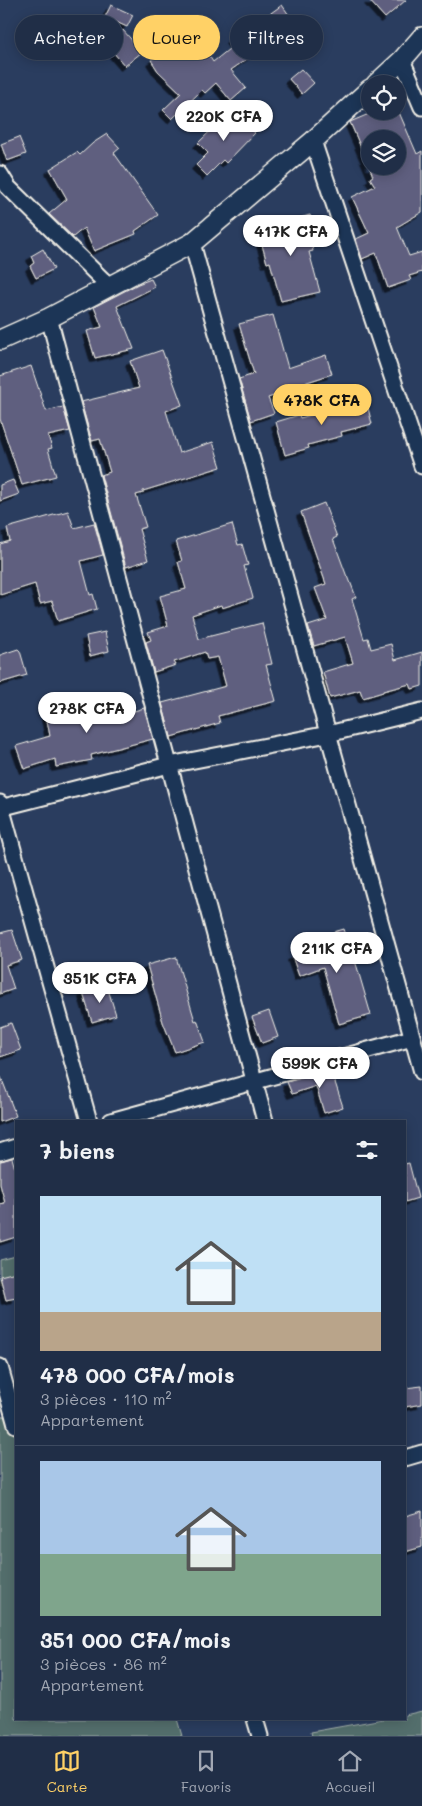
<!DOCTYPE html>
<html lang="fr">
<meta charset="utf-8">
<style>
:root{--surface:#202e47;--page:#28364e;--text:#f1f3f6;--muted:#a2a8b4;--line:#3d4a60;--accent:#ffd166}
body{margin:0;font-family:Mali,sans-serif;background:var(--page);color:var(--text);height:100vh;display:flex;flex-direction:column;font-size:19px;white-space:nowrap}
*{box-sizing:border-box;margin:0}
p{font-size:16px;color:var(--muted)}
.icon{flex:none;width:28px;height:28px;fill:none;stroke:currentColor;stroke-width:2;stroke-linecap:round;stroke-linejoin:round}
.map{position:relative;flex:1;overflow:hidden}
.drawer{position:absolute;left:15px;top:1120px;width:391px;height:600px;display:flex;flex-direction:column;background:var(--surface);border-radius:0px;box-shadow:0 2px 12px #0003,0 0 0 1px var(--line)}
.drawer>*{flex:none}
.guide{position:absolute;left:15px;top:15px;width:392px;height:45px;display:flex;gap:10px}
.tools{position:absolute;left:361px;top:75px;display:grid;gap:10px}
.tools a{display:grid;place-items:center;width:45px;height:45px;border-radius:50%;background:var(--surface);box-shadow:0 2px 12px #0003,0 0 0 1px var(--line);font-size:25px}
.price{position:absolute;translate:-50% -42px;padding:0 11px;border-radius:18px;background:#fff;color:#222;font-size:16px;line-height:32px;filter:drop-shadow(0 1px 2px #0008)}
.price::after{content:'';position:absolute;left:50%;top:30px;width:15px;height:11px;margin-left:-8px;background:inherit;clip-path:polygon(0 0,100% 0,50% 100%)}
.price.selected{background:var(--accent);color:#111}
ul{padding:0;list-style:none}
li{display:grid;align-content:center;gap:10px;height:265px;padding:0 25px}
li+li{border-top:1px solid var(--line)}
li span{display:grid;place-items:center;height:155px;border-radius:0px;color:#555}
li>.icon{margin-inline-start:auto}
span .icon{width:90px;height:90px;fill:#fffc;stroke-width:1}
li b{font-size:21px}
h2{display:flex;justify-content:space-between;align-items:center;height:60px;padding:0 25px;font-size:21px}
.tag{padding:0 18px;border-radius:22px;background:var(--surface);box-shadow:0 2px 12px #0003,0 0 0 1px var(--line);font-size:18px;line-height:45px}
.tag.selected{background:var(--accent);color:#111}
.menu{display:flex;justify-content:space-around;align-items:center;height:70px;border-top:1px solid var(--line);background:var(--surface);font-size:14px;color:var(--muted)}
.menu a{display:grid;justify-items:center;gap:2px}
.menu .selected{color:var(--accent)}
.map>svg:first-child{display:block}
</style>
<div class="map">
<svg width="422" height="1736" viewBox="0 0 422 1736">
<defs>
<filter id="shadow"><feDropShadow dx="-4.5" dy="4.5" stdDeviation="0" flood-color="#0009"/></filter>
</defs>
<rect width="100%" height="100%" fill="#2a3d5f"/>
<filter id="ink" filterUnits="userSpaceOnUse"><feTurbulence type="fractalNoise" baseFrequency=".02" numOctaves="2"/><feDisplacementMap in="SourceGraphic" scale="10" xChannelSelector="R" yChannelSelector="G"/><feConvolveMatrix kernelMatrix="1 2 1 2 8 2 1 2 1" color-interpolation-filters="sRGB"/></filter>
<g filter="url(#ink)">
<g fill="#536e6c" stroke="#a4b0aa">
<polygon points="16,1256 16,1279 0,1284 0,1260"/>
<polygon points="16,1410 16,1719 177,1719 182,1736 0,1736 0,1418"/>
<polygon points="422,1711 422,1736 312,1736 311,1732 383,1719 405,1719 405,1715"/>
</g>
<g fill="#5e5e7f" stroke="#f4f1e8" fill-rule="evenodd" filter="url(#shadow)">
<polygon points="369,0 406,0 385,18"/>
<polygon points="111,5 133,15 127,27 105,17"/>
<polygon points="282,5 289,15 271,28 277,38 231,70 246,88 231,101 216,83 205,93 202,90 172,119 163,110 181,93 158,71 151,60 194,32 213,62 234,45 230,39 262,16 264,18"/>
<polygon points="123,30 142,52 125,66 107,45"/>
<polygon points="301,69 314,83 302,94 289,79"/>
<polygon points="232,110 255,133 226,163 223,160 207,176 196,165 208,153 198,143"/>
<path d="M398,110L417,154L422,151V212L397,227L409,256L422,252V272L409,276L411,280L388,288L376,253L362,259L356,239L369,233L352,197L375,186L370,178L373,176L350,122L376,111ZM370,139H398V166H370Z"/>
<polygon points="107,134 120,148 114,153 158,215 135,231 136,234 94,251 84,228 73,237 49,214 67,199 50,169 77,152 80,155 93,143"/>
<polygon points="19,137 26,154 7,161 1,144"/>
<polygon points="310,215 315,231 309,233 313,251 309,252 320,292 281,301 270,262 267,263 258,230"/>
<polygon points="43,249 54,269 36,278 30,266 34,263 31,256"/>
<polygon points="151,279 155,287 117,306 134,349 95,358 87,331 102,327 94,307 138,284"/>
<polygon points="273,315 288,368 326,355 332,374 295,386 296,388 268,398 274,413 251,421 239,379 254,374 239,324"/>
<polygon points="162,350 182,405 166,411 179,453 213,442 221,467 143,491 143,493 136,495 146,527 139,529 148,560 126,567 101,475 110,472 100,439 92,441 81,402 139,388 130,361"/>
<polygon points="31,366 46,411 63,407 70,431 48,436 52,448 48,449 56,476 22,485 0,419 0,376"/>
<polygon points="366,400 372,424 341,432 342,436 308,445 309,448 285,455 276,422 299,415 300,418"/>
<polygon points="13,480 19,494 0,501 0,485"/>
<polygon points="324,503 337,537 333,539 347,577 348,576 356,597 352,599 364,639 368,638 371,649 391,644 395,660 422,652 422,686 412,689 410,684 383,691 383,692 363,698 360,690 330,698 323,672 353,663 345,637 314,646 308,626 327,620 315,588 326,584 301,512"/>
<polygon points="68,511 74,528 94,523 103,555 81,561 90,595 93,594 97,609 58,621 52,601 40,604 35,584 0,595 0,544 10,541 7,528"/>
<polygon points="232,524 238,545 242,544 248,565 244,566 253,598 222,608 221,605 192,615 199,639 262,623 272,664 266,665 276,701 218,716 220,723 171,737 162,703 226,686 218,657 207,659 205,652 174,662 176,665 154,672 146,642 151,640 148,632 168,626 160,596 186,589 178,562 182,561 176,541"/>
<polygon points="105,632 109,651 90,656 86,636"/>
<polygon points="18,649 20,651 27,675 0,683 0,655"/>
<polygon points="127,698 131,712 144,708 153,739 91,755 92,760 56,767 55,759 24,769 16,746 50,736 46,715 81,708 82,709"/>
<polygon points="344,929 357,967 371,1015 339,1024 323,967 299,976 292,956 317,947 314,938"/>
<polygon points="12,930 22,960 6,965 14,989 0,994 0,933"/>
<polygon points="176,957 195,1021 197,1020 205,1042 175,1052 163,1022 147,965"/>
<polygon points="107,986 116,1015 92,1022 83,993"/>
<polygon points="269,1011 278,1037 262,1043 252,1017"/>
<polygon points="11,1023 21,1050 0,1057 0,1027"/>
<polygon points="331,1070 343,1107 324,1113 316,1086 292,1094 287,1082"/>
<polygon points="0,1077 1,1077 16,1116 0,1122"/>
<polygon points="12,1158 16,1172 16,1237 0,1242 0,1204 5,1203 0,1184 0,1161"/>
<polygon points="409,1163 418,1198 405,1202 405,1164"/>
<polygon points="16,1272 16,1298 6,1300 0,1276"/>
<polygon points="422,1386 422,1404 405,1407 405,1388"/>
<polygon points="422,1511 422,1547 405,1552 405,1516"/>
</g>
<g fill="none" stroke-linecap="round" stroke-linejoin="round">
<g stroke="#f4f1e8" stroke-width="19">
<g id="minor">
<polyline points="402,60 422,107"/>
<polyline points="313,141 422,466"/>
<polyline points="0,174 8,187 109,286"/>
<polyline points="192,243 422,1072"/>
<polyline points="49,318 265,1121"/>
<polyline points="0,803 89,1121"/>
<polyline points="0,808 169,765 328,734 422,711"/>
<polyline points="111,1121 412,1038"/>
<polyline points="0,1152 16,1147"/>
<polyline points="0,1367 16,1425"/>
<polyline points="405,1458 422,1453"/>
<polyline points="255,1719 260,1736"/>
</g>
</g>
<g stroke="#f4f1e8" stroke-width="22">
<g id="tertiary">
<polyline points="376,84 402,60 422,37"/>
<polyline points="0,340 49,318 192,243 313,141 370,89"/>
</g>
</g>
<use href="#minor" stroke="#1d3557" stroke-width="15"/>
<use href="#tertiary" stroke="#1d3557" stroke-width="19"/>
</g>
</g>
</svg>
<div class="tools">
<a><svg class="icon" aria-label="locate" viewBox="0 0 24 24"><circle cx="12" cy="12" r="6"/><path d="M12 2v4M12 18v4M2 12h4M18 12h4"/></svg></a>
<a><svg class="icon" aria-label="layers" viewBox="0 0 24 24"><path d="M12 4l9 5-9 5-9-5zM3 14l9 5 9-5"/></svg></a>
</div>
<b class="price" style="left:224px;top:142px">220K CFA</b>
<b class="price" style="left:291px;top:257px">417K CFA</b>
<b class="price selected" style="left:322px;top:426px">478K CFA</b>
<b class="price" style="left:87px;top:734px">278K CFA</b>
<b class="price" style="left:337px;top:974px">211K CFA</b>
<b class="price" style="left:100px;top:1004px">351K CFA</b>
<b class="price" style="left:320px;top:1089px">599K CFA</b>
<div class="guide">
<a class="tag">Acheter</a>
<a class="tag selected">Louer</a>
<a class="tag">Filtres</a>
</div>
<section class="drawer">
<h2>7 biens<svg class="icon" aria-label="filters" viewBox="0 0 24 24"><path d="M4 7h16M4 17h16"/><circle cx="9" cy="7" r="2"/><circle cx="15" cy="17" r="2"/></svg></h2>
<ul>
<li><span style="background:linear-gradient(#bfe0f5 75%,#b9a48a 0)"><svg class="icon" aria-label="home" viewBox="0 0 24 24"><path d="M3 11l9-7 9 7M6 9v11h12V9"/></svg></span><div><b>478 000 CFA/mois</b><p>3 pièces · 110 m²</p><p>Appartement</p></div></li>
<li><span style="background:linear-gradient(#a9c7e8 60%,#7fa58c 0)"><svg class="icon" aria-label="home" viewBox="0 0 24 24"><path d="M3 11l9-7 9 7M6 9v11h12V9"/></svg></span><div><b>351 000 CFA/mois</b><p>3 pièces · 86 m²</p><p>Appartement</p></div></li>
</ul>
</section>
</div>
<nav class="menu">
<a class="selected"><svg class="icon" aria-label="map" viewBox="0 0 24 24"><path d="M3 6l6-2 6 2 6-2v14l-6 2-6-2-6 2zM9 4v14M15 6v14"/></svg>Carte</a>
<a><svg class="icon" aria-label="saved" viewBox="0 0 24 24"><path d="M7 4h10v16l-5-4-5 4z"/></svg>Favoris</a>
<a><svg class="icon" aria-label="home" viewBox="0 0 24 24"><path d="M3 11l9-7 9 7M6 9v11h12V9"/></svg>Accueil</a>
</nav>
